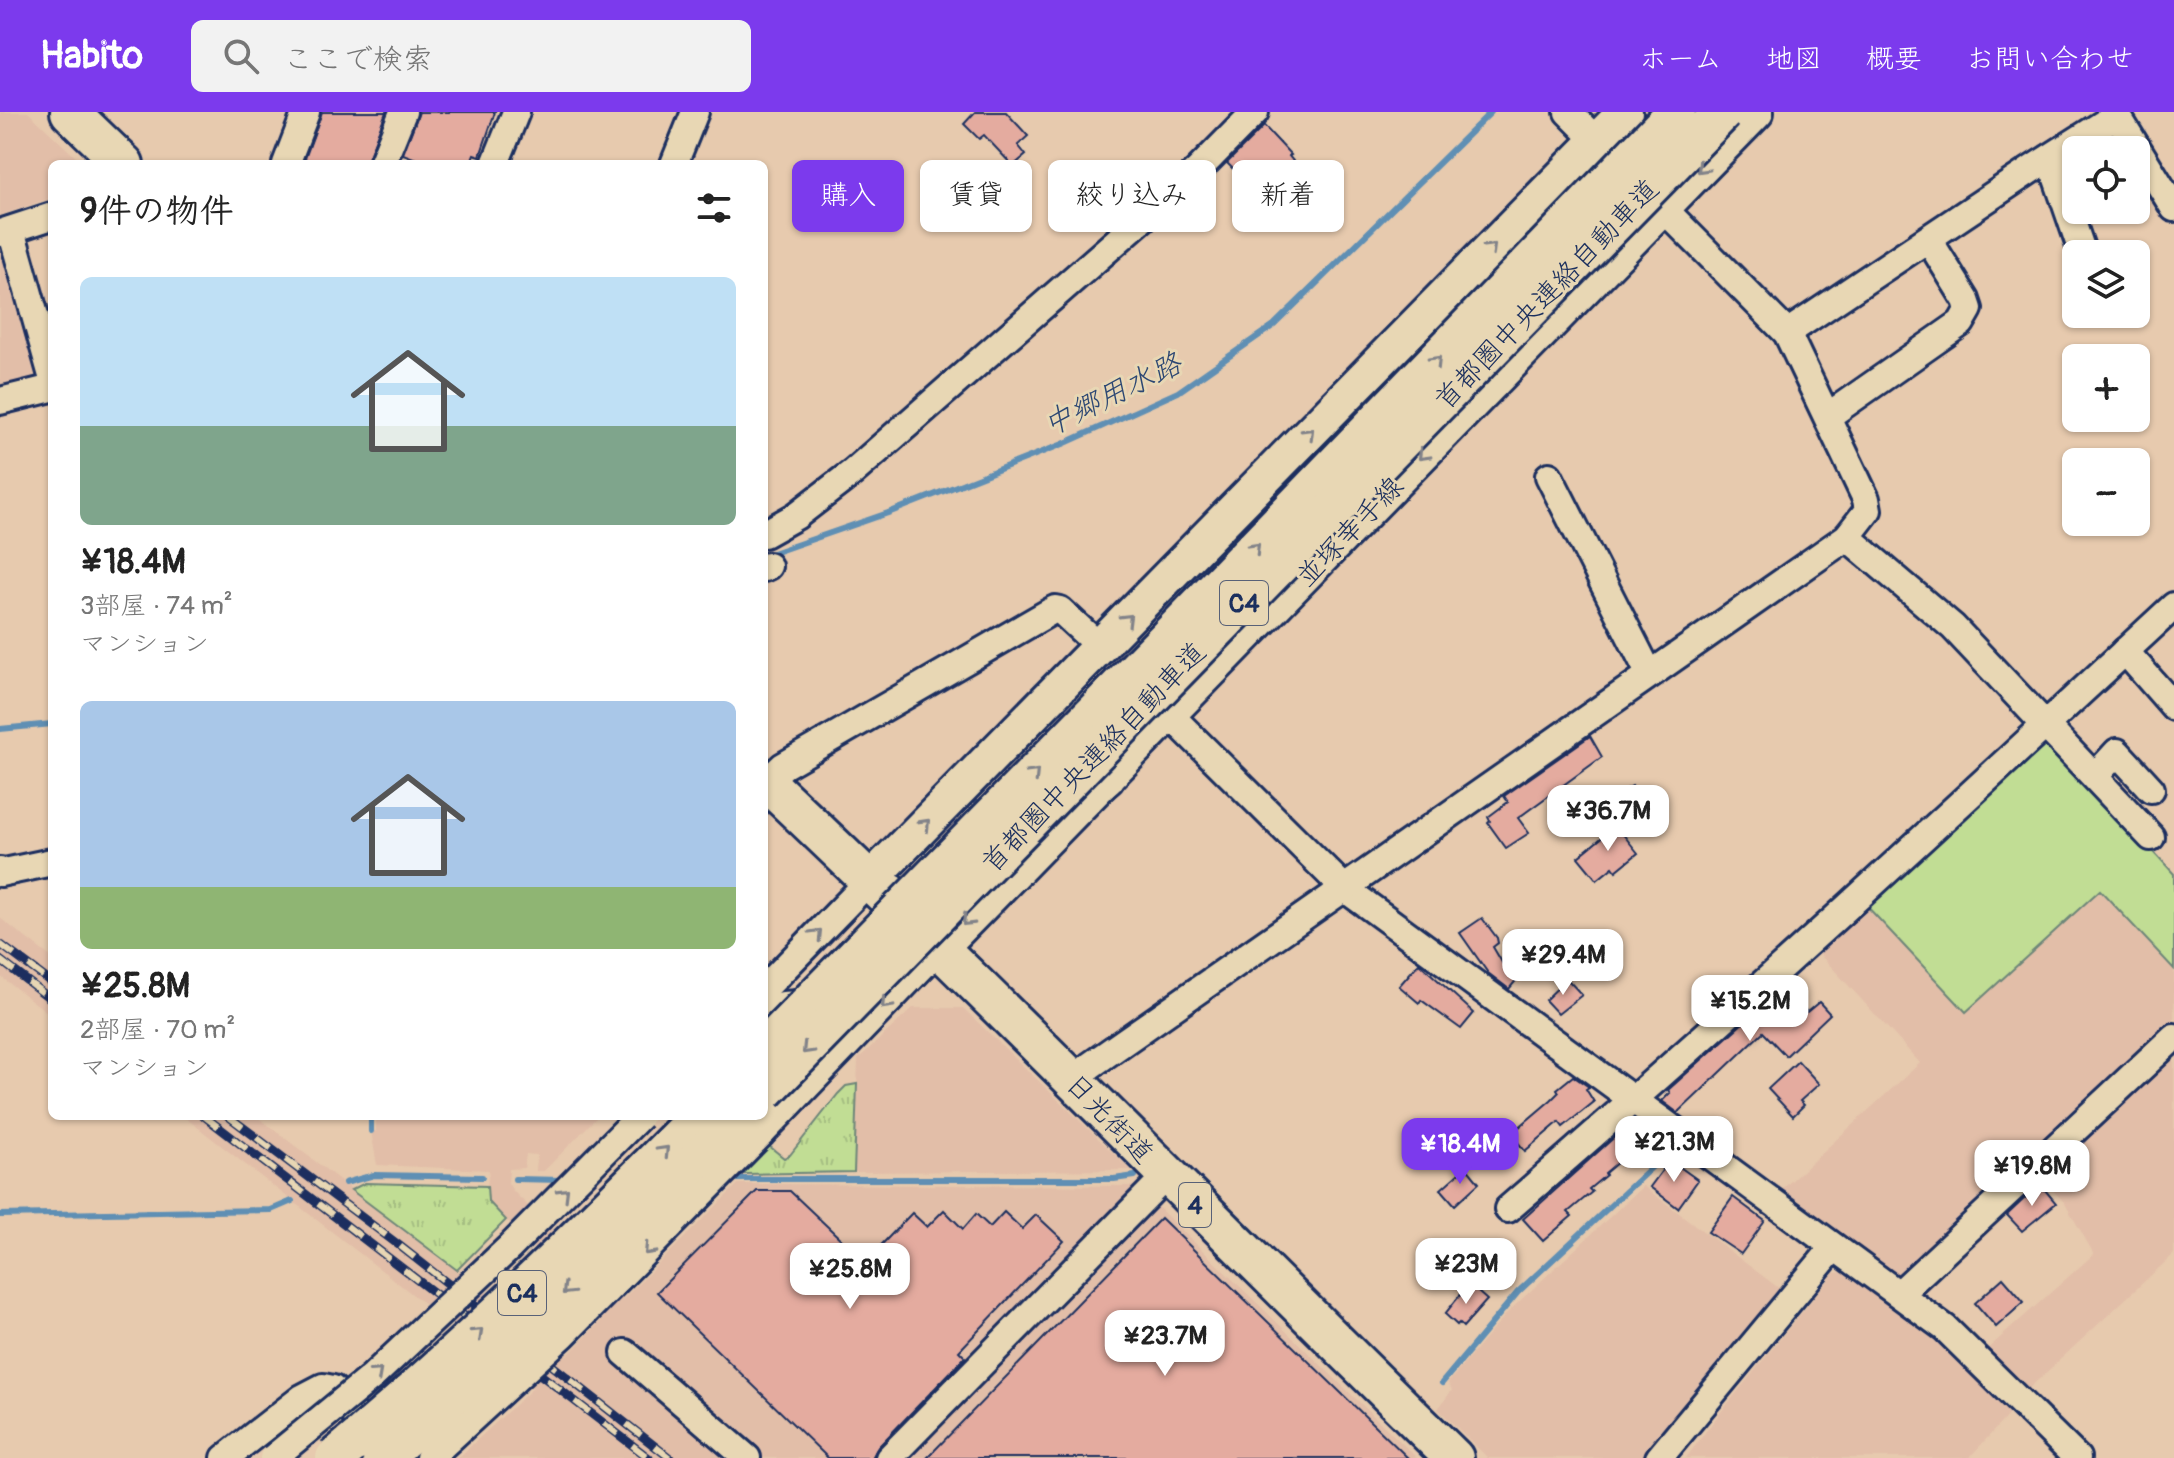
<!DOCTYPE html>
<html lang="ja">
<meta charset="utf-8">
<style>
:root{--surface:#fff;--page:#f2f2f2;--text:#222;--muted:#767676;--accent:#7c3aed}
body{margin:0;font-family:Pangolin,"Klee One",sans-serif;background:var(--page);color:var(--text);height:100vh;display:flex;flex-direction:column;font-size:30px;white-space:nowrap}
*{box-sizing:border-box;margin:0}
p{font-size:26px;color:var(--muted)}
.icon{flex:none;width:44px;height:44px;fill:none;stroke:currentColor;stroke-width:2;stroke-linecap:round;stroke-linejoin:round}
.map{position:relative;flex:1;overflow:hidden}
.panel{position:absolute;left:48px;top:48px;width:720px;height:960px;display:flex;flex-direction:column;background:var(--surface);border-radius:12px;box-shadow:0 2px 6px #0004}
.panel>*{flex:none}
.banner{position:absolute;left:792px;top:48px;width:760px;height:72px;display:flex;gap:16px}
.buttons{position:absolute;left:2062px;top:24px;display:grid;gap:16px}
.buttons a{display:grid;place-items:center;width:88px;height:88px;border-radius:12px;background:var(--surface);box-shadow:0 2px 6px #0004;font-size:40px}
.price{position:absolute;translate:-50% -68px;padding:0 18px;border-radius:16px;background:#fff;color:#222;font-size:26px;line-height:52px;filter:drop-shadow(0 2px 4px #0008)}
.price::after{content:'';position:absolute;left:50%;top:48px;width:24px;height:18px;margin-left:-12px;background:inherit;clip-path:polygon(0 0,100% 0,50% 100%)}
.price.active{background:var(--accent);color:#fff}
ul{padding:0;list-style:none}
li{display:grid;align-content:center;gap:16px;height:424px;padding:0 32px}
li span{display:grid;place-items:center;height:248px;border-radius:12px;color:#555}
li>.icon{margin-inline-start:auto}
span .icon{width:144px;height:144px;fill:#fffc;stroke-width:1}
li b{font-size:34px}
h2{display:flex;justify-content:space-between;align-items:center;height:96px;padding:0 32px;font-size:34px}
.tag{padding:0 28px;border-radius:12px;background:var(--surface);box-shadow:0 2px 6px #0004;font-size:28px;line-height:72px}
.tag.active{background:var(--accent);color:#fff}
header{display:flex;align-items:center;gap:48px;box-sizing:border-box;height:112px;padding:0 40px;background:var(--accent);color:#fff}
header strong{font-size:38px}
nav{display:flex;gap:44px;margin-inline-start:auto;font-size:28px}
.search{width:560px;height:72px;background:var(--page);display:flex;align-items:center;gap:20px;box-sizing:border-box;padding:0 28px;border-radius:12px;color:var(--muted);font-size:30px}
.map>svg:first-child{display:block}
</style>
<header>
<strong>Habito</strong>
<div class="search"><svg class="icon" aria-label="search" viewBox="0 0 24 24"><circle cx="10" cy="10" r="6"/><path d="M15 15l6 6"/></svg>ここで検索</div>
<nav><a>ホーム</a><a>地図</a><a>概要</a><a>お問い合わせ</a></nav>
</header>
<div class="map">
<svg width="2174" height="1346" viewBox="0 0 2174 1346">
<defs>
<pattern id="grass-tufts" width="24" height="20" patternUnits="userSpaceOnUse" patternTransform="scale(2)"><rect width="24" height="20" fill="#c1dd94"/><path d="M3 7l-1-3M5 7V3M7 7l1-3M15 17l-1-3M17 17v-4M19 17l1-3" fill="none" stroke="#a5be82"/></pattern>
</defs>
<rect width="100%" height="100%" fill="#e7caae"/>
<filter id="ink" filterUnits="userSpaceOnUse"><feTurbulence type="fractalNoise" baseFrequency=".0125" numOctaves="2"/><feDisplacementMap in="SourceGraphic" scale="16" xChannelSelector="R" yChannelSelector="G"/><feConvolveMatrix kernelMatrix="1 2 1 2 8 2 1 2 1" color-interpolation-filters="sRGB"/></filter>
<g filter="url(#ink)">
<g fill="#e2bea8">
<polygon points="0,0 28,0 83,52 52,52 52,86 1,103 44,264 0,276"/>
<polygon points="2045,626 2174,762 2174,1142 2024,1281 1983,1241 2094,1142 2064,1090 2037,1061 1911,1181 1778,1081 1920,951 1813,835"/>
<polygon points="0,806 52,846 52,904 0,864"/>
<polygon points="913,896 963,896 1131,1058 854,1060 858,947"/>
<polygon points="183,1004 256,1004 568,1243 603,1207 488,1089 486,1081 489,1058 377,1053 371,1019 376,1019 376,1004 598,1004 544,1059 536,1059 537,1043 526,1042 524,1056 509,1057 508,1071 513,1079 623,1187 738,1072 1136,1074 1417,1346 458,1346 533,1276"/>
<polygon points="1643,1074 1784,1180 1643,1346 1488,1346 1438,1297 1452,1278 1448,1271 1507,1201"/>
<polygon points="1844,1160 1936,1229 2010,1301 1969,1346 1686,1346 1716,1306 1834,1161"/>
</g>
<g fill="url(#grass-tufts)" stroke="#6e8679" stroke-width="2">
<polygon points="857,972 854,1060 744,1062 676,1004 759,1004 748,1017 784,1046 790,1043 838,982 846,974"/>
<polygon points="365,1071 487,1074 488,1089 506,1108 457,1158 351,1078"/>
</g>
<polygon fill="#c1dd94" stroke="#6e8679" stroke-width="2" points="2051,626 2174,762 2174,857 2100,778 1966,900 1863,790"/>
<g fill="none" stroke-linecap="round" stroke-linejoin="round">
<g stroke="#5e8fb4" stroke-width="6">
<polyline points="764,444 888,401 1063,332 1178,280 1274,213 1491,0"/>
<polyline points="0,617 52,612"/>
<polyline points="371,1019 371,1004"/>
<polyline points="731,1062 737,1067 1114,1067 1135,1064"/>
<polyline points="515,1067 563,1068"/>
<polyline points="345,1071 374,1063 482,1065"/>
<polyline points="0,1103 271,1098 292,1089"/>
<polyline points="1442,1271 1518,1180 1669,1039"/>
</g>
</g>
<g fill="#e4ab9f" stroke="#1b2f5e" stroke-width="2">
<polygon points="322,0 386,0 366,52 303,52"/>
<polygon points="419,0 495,0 480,44 474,42 470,52 429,52 403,42"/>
<polygon points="975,0 1006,0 1028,24 1018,33 1026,43 1013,54 984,23 979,27 964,12"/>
<polygon points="1264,14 1291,43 1289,44 1297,54 1284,67 1293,77 1273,96 1227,51"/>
<polygon points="1590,624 1602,645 1518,706 1529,721 1506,736 1488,711 1490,709 1488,705 1508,690 1504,684"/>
<polygon points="1632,674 1647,699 1627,711 1612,685"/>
<polygon points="1614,711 1638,741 1616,759 1613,755 1597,768 1578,745 1605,723 1602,721"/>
<polygon points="1482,806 1497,826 1498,831 1493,835 1503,852 1519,865 1509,877 1488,861 1460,821"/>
<polygon points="1419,851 1474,901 1461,917 1421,888 1419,891 1399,874"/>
<polygon points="1567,867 1582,883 1558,902 1545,888"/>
<polygon points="1783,875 1807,900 1819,890 1830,902 1786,944 1763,920 1678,1001 1662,989 1670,981 1668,978"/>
<polygon points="1798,949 1819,972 1800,989 1804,993 1793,1004 1768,977"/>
<polygon points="1573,964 1589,975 1586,977 1594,990 1563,1015 1559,1010 1525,1039 1511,1022 1551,988 1559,980 1557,977"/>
<polygon points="1635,1011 1650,1028 1634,1042 1631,1039 1605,1061 1606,1063 1589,1077 1592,1080 1568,1100 1572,1104 1543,1129 1523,1107 1628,1013 1630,1015"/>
<polygon points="1670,1048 1698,1068 1678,1096 1650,1075"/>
<polygon points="1466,1055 1479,1071 1455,1093 1441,1077"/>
<polygon points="2040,1072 2056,1091 2022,1119 2007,1103"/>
<polygon points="757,1079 790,1079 865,1150 912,1101 927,1115 944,1098 963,1117 976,1102 990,1115 1004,1100 1022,1117 1036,1103 1064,1129 959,1239 965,1245 878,1335 872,1346 828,1346 657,1180"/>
<polygon points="1733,1085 1765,1109 1741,1142 1708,1120"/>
<polygon points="1161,1106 1408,1346 927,1346"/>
<polygon points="2003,1166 2024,1190 1996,1215 1975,1191"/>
<polygon points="1469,1172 1487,1188 1463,1215 1459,1211 1457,1213 1445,1202"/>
</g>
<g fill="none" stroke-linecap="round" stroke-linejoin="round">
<g stroke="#1b2f5e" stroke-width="32">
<g id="minor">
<polyline points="1568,0 1609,41"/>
<polyline points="2115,0 2174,96"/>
<polyline points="2050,46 2083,142"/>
<polyline points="286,52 306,0"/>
<polyline points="382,52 403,0"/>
<polyline points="495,52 516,0"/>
<polyline points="674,52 695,0"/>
<polyline points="11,118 52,264"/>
<polyline points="0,121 52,104"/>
<polyline points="1787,221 2032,57 2117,3"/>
<polyline points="0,289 52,276"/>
<polyline points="1828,304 1961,211 1969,197 1966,188 1929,128"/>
<polyline points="1549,364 1649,561"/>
<polyline points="764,422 796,404 853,360 1197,59 1255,0"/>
<polyline points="1847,425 1953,515 2151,725"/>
<polyline points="764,456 768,454"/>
<polyline points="2125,539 2174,595"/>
<polyline points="1170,603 1344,776 1945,1216 2077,1346"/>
<polyline points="2095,664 2117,640 2151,677"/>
<polyline points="764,672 783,654 1055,497 1060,498 1099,534"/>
<polyline points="0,759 0,761 52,750"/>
<polyline points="764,877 870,768"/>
<polyline points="764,898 783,893 814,891"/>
<polyline points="1074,968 1091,953 1847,425 1868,398 1866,387 1787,221 1650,83"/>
<polyline points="762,1021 940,836 926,831"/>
<path d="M1508,1097C1735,901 1954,698 2174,494"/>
<polyline points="1900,1181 2174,925"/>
<polyline points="625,1241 747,1346"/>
<polyline points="225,1346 302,1286 323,1275 333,1277 379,1331"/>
<polyline points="889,1346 1166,1064"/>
<polyline points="1659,1346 1834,1135"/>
</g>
</g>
<g stroke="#1b2f5e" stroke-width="40">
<g id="major">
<path d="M1021,714C1056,713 1081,687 1107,666"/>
<polyline points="894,781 870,768 1625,0"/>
<polyline points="940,836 1756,0"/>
</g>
</g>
<g stroke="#1b2f5e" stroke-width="44">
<g id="highway">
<polyline points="70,0 124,52"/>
<path d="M764,668C999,889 1223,1121 1454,1346"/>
</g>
</g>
<use href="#minor" stroke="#e8d7b4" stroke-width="26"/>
<use href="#major" stroke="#e8d7b4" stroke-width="34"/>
<use href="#highway" stroke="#e8d7b4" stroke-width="38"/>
<g stroke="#1b2f5e" stroke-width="9">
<g id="rail">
<polyline points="0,832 52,871"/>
<polyline points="0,848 52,888"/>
<polyline points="204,1004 649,1346"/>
<polyline points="228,1004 400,1134 670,1346"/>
</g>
</g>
<use href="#rail" stroke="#e8d7b4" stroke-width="6" stroke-dasharray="18" stroke-linecap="butt"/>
<g stroke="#1b2f5e" stroke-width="32" stroke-linecap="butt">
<g id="minor-bridge">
<polyline points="273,1346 373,1264 509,1136 640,1004"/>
<polyline points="429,1346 563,1223 762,1021"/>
</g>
</g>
<g stroke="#1b2f5e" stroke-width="44" stroke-linecap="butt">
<g id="highway-bridge">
<polyline points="764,937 1180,513 1676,0"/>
<polyline points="764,980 1723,0"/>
<path d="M335,1346C463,1239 582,1123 699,1004"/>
<path d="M382,1346C507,1238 625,1122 740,1004"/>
</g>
</g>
<use href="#minor-bridge" stroke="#e8d7b4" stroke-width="26"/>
<use href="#highway-bridge" stroke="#e8d7b4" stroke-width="38"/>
</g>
<defs><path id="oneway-chevron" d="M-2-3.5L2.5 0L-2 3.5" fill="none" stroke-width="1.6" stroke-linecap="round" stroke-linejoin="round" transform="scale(2)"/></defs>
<g stroke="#828389">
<use href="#oneway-chevron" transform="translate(1702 56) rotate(134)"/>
<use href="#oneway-chevron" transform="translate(1491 136) rotate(-45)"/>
<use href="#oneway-chevron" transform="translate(1436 249) rotate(-46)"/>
<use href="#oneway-chevron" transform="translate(1309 321) rotate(-45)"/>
<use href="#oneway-chevron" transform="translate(1423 343) rotate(134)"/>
<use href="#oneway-chevron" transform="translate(1255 436) rotate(-46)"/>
<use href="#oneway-chevron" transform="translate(1127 507) rotate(-45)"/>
<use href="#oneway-chevron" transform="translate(1034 662) rotate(-46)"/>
<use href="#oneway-chevron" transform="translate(925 712) rotate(-46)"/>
<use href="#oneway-chevron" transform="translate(967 809) rotate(135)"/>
<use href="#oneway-chevron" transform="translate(817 822) rotate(-46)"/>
<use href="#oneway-chevron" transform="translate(886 892) rotate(134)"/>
<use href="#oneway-chevron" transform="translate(807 937) rotate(134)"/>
<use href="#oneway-chevron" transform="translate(664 1039) rotate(-46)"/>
<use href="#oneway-chevron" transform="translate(564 1081) rotate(-45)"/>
<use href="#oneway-chevron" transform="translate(649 1138) rotate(134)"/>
<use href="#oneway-chevron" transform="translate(567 1178) rotate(136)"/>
<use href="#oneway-chevron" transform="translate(478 1221) rotate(-43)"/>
<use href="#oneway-chevron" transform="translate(377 1261) rotate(-42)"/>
</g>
</g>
<g text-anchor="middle" stroke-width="6" stroke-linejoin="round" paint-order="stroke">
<g fill="#e8d7b4" stroke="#586178" stroke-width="2">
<rect x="1220" y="469" width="48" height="44" rx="6"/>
<rect x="1179" y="1071" width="32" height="44" rx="6"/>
<rect x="498" y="1159" width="48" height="44" rx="6"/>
</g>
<g font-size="26" font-weight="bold" fill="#1b2f5e">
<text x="1244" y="500">C4</text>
<text x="1195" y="1102">4</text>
<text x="522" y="1190">C4</text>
</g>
<g font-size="28" fill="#1b2f5e" stroke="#e8d7b4">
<text transform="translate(1546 182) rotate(-46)" y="10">首都圏中央連絡自動車道</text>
<text transform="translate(1349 419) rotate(-46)" y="10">並塚幸手線</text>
<text transform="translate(1093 645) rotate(-46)" y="10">首都圏中央連絡自動車道</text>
<text transform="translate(1110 1006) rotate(46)" y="10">日光街道</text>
</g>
<g font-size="30" font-style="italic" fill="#2c4773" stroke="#e8d7b4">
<text transform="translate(1112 282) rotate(-26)" y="10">中郷用水路</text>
</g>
</g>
</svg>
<div class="buttons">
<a><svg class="icon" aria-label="locate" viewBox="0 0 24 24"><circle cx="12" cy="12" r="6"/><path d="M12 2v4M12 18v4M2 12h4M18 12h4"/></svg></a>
<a><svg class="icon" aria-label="layers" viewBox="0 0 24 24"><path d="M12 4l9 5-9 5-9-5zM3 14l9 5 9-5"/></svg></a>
<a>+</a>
<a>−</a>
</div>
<b class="price" style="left:1608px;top:741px">¥36.7M</b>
<b class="price" style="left:1563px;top:885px">¥29.4M</b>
<b class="price" style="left:1750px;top:931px">¥15.2M</b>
<b class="price" style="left:1674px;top:1072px">¥21.3M</b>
<b class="price active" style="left:1460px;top:1074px">¥18.4M</b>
<b class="price" style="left:2032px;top:1096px">¥19.8M</b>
<b class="price" style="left:1466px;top:1194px">¥23M</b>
<b class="price" style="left:850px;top:1199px">¥25.8M</b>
<b class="price" style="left:1165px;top:1266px">¥23.7M</b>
<div class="banner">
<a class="tag active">購入</a>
<a class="tag">賃貸</a>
<a class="tag">絞り込み</a>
<a class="tag">新着</a>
</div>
<section class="panel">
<h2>9件の物件<svg class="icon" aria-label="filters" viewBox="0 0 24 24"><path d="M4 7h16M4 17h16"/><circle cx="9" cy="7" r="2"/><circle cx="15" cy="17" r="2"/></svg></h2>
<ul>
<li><span style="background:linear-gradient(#bfe0f5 60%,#7fa58c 0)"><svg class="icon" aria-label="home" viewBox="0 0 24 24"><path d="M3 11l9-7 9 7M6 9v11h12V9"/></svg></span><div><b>¥18.4M</b><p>3部屋 · 74 m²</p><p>マンション</p></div></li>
<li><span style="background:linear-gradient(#a9c7e8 75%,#8fb573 0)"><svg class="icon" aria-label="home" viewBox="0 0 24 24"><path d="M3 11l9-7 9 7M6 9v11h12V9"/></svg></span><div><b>¥25.8M</b><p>2部屋 · 70 m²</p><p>マンション</p></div></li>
</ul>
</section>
</div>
